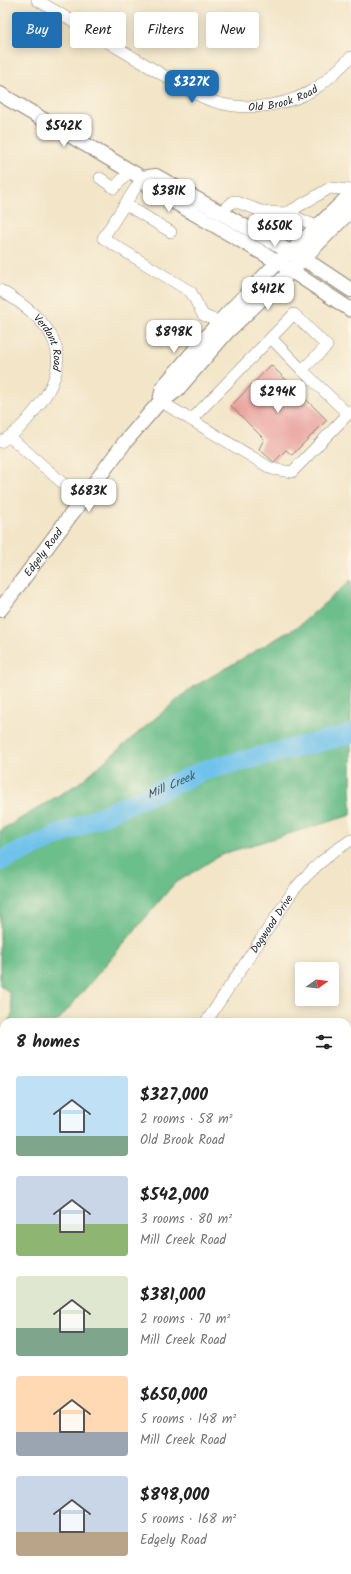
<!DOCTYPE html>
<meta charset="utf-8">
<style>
:root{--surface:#fff;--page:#f6f6f6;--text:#222;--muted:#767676;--accent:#1f6fb2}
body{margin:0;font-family:Kalam,sans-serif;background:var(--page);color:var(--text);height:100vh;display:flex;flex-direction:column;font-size:15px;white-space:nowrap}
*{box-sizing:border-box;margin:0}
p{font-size:13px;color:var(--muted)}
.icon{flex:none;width:22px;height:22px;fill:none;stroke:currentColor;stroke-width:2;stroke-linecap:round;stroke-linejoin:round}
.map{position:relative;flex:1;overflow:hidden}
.sheet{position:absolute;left:0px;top:1018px;width:351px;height:556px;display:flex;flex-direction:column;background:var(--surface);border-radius:12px 12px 0 0;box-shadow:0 2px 10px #0003}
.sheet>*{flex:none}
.hud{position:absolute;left:12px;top:12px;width:327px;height:36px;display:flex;gap:8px}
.needle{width:26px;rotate:76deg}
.tools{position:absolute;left:295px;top:962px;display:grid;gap:8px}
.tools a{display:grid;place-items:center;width:44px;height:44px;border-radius:4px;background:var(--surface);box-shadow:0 2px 10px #0003;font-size:20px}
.price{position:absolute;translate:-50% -34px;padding:0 9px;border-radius:8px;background:#fff;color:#222;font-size:13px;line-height:26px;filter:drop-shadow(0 1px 2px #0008)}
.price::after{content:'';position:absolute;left:50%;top:24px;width:12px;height:9px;margin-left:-6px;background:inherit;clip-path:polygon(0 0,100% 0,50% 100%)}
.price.current{background:var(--accent);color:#fff}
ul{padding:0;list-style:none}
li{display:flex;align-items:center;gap:12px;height:100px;padding:0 16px}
li span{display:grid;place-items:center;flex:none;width:112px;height:80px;border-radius:4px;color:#555}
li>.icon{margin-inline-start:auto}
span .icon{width:48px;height:48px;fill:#fffc;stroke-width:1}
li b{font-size:17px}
h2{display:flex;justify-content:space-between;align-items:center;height:48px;padding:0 16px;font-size:17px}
.tag{padding:0 14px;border-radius:4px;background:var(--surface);box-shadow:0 2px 10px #0003;font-size:14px;line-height:36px}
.tag.current{background:var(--accent);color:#fff}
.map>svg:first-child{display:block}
</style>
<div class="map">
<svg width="351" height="1574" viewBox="0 0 351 1574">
<rect width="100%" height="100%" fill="#fcf5e5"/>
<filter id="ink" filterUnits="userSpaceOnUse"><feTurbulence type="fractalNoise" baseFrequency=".025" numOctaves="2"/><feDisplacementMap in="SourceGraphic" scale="8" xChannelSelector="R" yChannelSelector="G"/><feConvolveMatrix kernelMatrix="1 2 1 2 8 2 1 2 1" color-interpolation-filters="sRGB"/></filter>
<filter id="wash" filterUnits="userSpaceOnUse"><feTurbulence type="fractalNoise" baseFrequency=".012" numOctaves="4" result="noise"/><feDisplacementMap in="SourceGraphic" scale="16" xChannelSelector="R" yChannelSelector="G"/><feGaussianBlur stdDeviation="0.9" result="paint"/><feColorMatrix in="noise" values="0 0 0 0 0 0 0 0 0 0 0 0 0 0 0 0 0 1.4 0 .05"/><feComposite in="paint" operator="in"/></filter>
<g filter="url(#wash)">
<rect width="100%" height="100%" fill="#f2e5c8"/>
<polygon fill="#6cbe8a" stroke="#4c745a" points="351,580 351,815 222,854 174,884 57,1022 8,1022 13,1013 9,992 0,985 0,831 79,783 190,689 300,625"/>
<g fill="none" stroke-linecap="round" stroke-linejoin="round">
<path stroke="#70c2eb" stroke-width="20" id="s1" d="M0,861L205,770L351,734"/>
</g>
<g id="blocks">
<polygon fill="#e89e9b" points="271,365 327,420 292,455 286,450 274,462 259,449 264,439 231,406"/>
</g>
</g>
<g filter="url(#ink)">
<use href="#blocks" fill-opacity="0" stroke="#8e887a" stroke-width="1"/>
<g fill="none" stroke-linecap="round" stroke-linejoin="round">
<g stroke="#8e887a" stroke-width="12">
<g id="minor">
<path id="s2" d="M37,0L190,91C198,95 206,100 215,102C248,112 291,106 319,86C331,77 341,67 351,57"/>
<polyline points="100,178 114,188 130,171"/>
<polyline points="142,178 103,238 191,292 203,315 219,322"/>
<polyline points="125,204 171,232"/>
<polyline points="219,213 234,201 264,212 287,213"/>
<polyline points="318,227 287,213 330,188 351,190"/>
<polyline points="250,231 264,212"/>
<path id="s3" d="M0,290C51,320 80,355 36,409C25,423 16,434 0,442"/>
<polyline points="302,370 348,414"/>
<polyline points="160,401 272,469 292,472 351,411"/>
<polyline points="191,420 294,314 327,346 302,370 271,338"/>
<polyline points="10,437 82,500"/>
<path id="s4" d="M206,1022L293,891C310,870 328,854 351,840"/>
<polyline points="347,1141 351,1139"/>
<polyline points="0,1206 4,1205"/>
<polyline points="347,1284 351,1283"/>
<polyline points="0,1362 4,1358"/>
<polyline points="347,1554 351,1549"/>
<polyline points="0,1558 4,1543"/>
<polyline points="0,1573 2,1574"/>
<polyline points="141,1574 145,1570"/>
<polyline points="326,1574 330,1570"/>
</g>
</g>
<g stroke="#8e887a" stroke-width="16">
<g id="major">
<polyline points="0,94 142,178 152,189 278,262 351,310"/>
<polyline points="142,178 156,176 315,266 351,290"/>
<polyline points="160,401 163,387 219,322 278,262 290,253 351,194"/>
<path id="s5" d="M0,610L125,442L157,405L177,390L227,332L291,271L351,210"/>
</g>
</g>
<use href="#minor" stroke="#fff" stroke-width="11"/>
<use href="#major" stroke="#fff" stroke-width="14"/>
</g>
</g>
<g text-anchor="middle" stroke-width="3" stroke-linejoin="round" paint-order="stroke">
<g font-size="11" fill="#2b2b2b" stroke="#fcf5e5">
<text dy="4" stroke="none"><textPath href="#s2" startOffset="275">Old Brook Road</textPath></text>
<text dy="4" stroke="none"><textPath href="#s3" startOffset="75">Verdant Road</textPath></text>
<text dy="4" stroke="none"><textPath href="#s5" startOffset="72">Edgely Road</textPath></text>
<text dy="4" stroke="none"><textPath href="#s4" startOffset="118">Dogwood Drive</textPath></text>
</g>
<g font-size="12" font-style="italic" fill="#405865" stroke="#fcf5e5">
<text dy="4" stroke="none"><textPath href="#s1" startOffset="187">Mill Creek</textPath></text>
</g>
</g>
</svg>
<div class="tools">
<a><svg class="needle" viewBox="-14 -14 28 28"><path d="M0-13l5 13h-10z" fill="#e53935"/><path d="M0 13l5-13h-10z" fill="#767676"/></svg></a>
</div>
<b class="price current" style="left:192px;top:104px">$327K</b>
<b class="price" style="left:64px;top:148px">$542K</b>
<b class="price" style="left:169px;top:213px">$381K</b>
<b class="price" style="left:275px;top:248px">$650K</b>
<b class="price" style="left:268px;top:311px">$412K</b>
<b class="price" style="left:174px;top:354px">$898K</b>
<b class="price" style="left:278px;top:414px">$294K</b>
<b class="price" style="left:89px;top:513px">$683K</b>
<div class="hud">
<a class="tag current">Buy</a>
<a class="tag">Rent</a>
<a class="tag">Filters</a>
<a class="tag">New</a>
</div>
<section class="sheet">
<h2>8 homes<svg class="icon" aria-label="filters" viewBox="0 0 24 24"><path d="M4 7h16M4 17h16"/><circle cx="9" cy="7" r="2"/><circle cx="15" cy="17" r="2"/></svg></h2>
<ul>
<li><span style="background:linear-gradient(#bfe0f5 75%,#7fa58c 0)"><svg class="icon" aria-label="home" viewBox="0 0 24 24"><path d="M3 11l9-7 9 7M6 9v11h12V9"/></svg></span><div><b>$327,000</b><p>2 rooms · 58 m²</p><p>Old Brook Road</p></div></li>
<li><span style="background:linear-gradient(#c9d6e8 60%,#8fb573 0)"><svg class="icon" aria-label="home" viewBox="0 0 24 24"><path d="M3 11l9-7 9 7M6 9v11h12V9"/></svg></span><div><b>$542,000</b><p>3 rooms · 80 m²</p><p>Mill Creek Road</p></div></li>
<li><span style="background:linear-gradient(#dfe7d0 65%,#7fa58c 0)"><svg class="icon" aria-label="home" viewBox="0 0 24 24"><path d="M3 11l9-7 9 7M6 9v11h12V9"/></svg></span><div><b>$381,000</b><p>2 rooms · 70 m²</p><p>Mill Creek Road</p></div></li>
<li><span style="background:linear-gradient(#ffd9b3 70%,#9aa5b1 0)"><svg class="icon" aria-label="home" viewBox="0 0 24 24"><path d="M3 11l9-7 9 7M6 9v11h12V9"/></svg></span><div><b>$650,000</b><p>5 rooms · 148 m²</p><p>Mill Creek Road</p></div></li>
<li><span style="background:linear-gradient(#c9d6e8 70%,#b9a48a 0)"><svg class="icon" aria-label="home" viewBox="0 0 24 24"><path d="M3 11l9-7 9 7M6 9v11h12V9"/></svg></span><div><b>$898,000</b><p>5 rooms · 168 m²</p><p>Edgely Road</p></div></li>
</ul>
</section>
</div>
